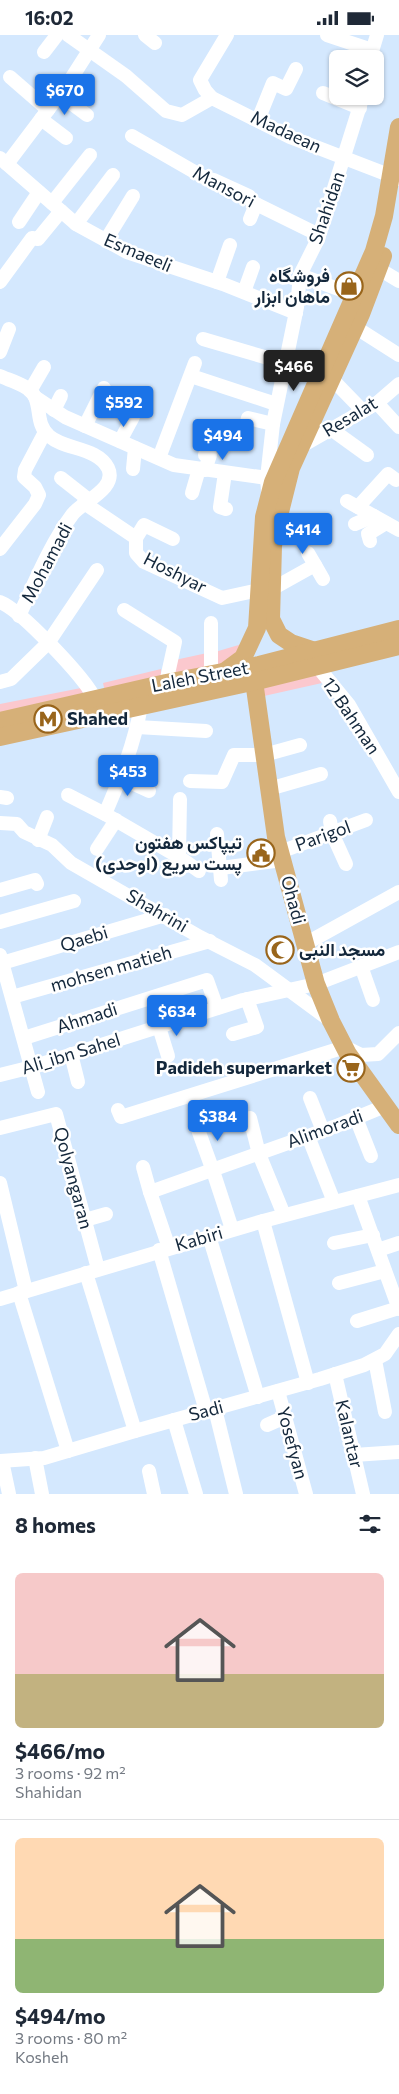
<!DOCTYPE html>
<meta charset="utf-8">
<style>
:root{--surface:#fff;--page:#f2f2f3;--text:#1f2937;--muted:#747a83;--line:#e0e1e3;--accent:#1a73e8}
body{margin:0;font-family:Commissioner,Vazirmatn,sans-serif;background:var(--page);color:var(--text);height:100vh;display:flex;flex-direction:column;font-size:19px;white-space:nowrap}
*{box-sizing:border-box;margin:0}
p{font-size:16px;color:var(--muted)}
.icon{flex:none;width:28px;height:28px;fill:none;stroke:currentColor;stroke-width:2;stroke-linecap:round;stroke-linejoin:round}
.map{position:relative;height:1459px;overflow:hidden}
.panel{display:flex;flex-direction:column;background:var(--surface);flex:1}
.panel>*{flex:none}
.fabs{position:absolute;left:329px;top:15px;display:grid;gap:10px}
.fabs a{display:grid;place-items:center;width:55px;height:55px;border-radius:8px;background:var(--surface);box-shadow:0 1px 4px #0004;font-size:25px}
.price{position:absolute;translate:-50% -42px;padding:0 11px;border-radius:5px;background:var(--accent);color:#fff;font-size:16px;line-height:32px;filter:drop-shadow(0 1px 2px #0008)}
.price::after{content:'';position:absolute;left:50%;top:30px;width:15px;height:11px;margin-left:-8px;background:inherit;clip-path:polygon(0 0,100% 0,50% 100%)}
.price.selected{background:#222;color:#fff}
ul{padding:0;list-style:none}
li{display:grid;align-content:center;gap:10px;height:265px;padding:0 15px}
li+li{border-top:1px solid var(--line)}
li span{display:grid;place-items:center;height:155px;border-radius:8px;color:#555}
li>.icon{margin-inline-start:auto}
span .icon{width:90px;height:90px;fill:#fffc;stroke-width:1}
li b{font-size:21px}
h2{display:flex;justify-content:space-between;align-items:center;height:60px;padding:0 15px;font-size:21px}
.status{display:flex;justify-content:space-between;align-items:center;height:35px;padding:0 25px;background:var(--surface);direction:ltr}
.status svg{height:14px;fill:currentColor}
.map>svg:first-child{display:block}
</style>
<div class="status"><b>16:02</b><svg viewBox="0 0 49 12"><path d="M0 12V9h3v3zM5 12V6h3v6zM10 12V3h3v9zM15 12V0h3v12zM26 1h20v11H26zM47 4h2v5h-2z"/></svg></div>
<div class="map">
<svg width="399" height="1459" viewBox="0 0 399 1459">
<rect width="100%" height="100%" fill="#d4e8fe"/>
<g fill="#fbc8ce">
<polygon points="242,609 235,624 214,632 215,617"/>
<polygon points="207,618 206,635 170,641 175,625"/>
<polygon points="161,634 161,644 105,657 103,648"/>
<polygon points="315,637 322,648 264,661 261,649"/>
<polygon points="81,653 84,661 0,681 0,669"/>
</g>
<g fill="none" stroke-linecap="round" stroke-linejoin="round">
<g stroke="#fff" stroke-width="14">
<polyline points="68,0 126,41 166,76 182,80 212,63"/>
<polyline points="145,0 155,8"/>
<polyline points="227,0 200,45 205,55 212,63 290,102 399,144"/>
<polyline points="327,0 372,15"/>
<polyline points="44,17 57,0"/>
<polyline points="370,23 377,0"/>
<polyline points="10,42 48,75"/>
<polyline points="323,58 360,73"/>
<polyline points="60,60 87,80"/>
<polyline points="41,84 66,103"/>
<polyline points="258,85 273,48 286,54 296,34"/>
<polyline points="132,101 205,143 214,145 249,161 252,167 319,200"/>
<polyline points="0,123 76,189 127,217 223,249 296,278"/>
<polyline points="7,129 69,47 99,0"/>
<polyline points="52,168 90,120"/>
<polyline points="250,184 256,169"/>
<polyline points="19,187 39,157"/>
<polyline points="76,189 113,140"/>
<polyline points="106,205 133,161"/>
<polyline points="379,234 399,246"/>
<polyline points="300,240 341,255"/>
<polyline points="0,247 32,203 38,204 61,176"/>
<polyline points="217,247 230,210"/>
<polyline points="244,257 253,232"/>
<polyline points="355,292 399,320"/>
<polyline points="203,304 285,328"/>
<polyline points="0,317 9,294"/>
<path d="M0,341C11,346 29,350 35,362C41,375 36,389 49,401C65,415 97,412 108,433C118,454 81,467 72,480C49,511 35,547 19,581"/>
<polyline points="191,341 276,369"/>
<polyline points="332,344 363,376"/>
<polyline points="30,356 44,332"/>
<polyline points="35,362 65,382 174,430 267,443"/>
<polyline points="377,368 399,392"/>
<polyline points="54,375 61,361"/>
<polyline points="85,391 104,353"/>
<polyline points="331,394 367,420"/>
<polyline points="244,399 248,383 273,389"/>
<polyline points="120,406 133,382"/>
<polyline points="300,412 377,368 399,349"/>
<polyline points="159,423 195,328"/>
<polyline points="133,434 135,413"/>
<polyline points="205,435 210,420 205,420 209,409"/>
<polyline points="225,438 220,472 226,474"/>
<polyline points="61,443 89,465"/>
<polyline points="268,456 267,443 273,389 297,272 300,240 318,204 363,61"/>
<polyline points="192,458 199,434"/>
<polyline points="347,466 399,495"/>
<polyline points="84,468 136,503 136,518 144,527 222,563 259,555 272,554 315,530 323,544"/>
<polyline points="358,472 388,439 396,445"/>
<polyline points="355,489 374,481"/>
<polyline points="136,503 144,490 173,504"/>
<polyline points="370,506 368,499 386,488"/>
<polyline points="0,514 35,469 39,460 35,452 24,442 25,435 45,397"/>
<polyline points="308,518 315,530"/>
<path d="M0,567C21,575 85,643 95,664"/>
<polyline points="124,575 175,607 166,648"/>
<polyline points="317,631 349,670 399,757"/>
<polyline points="211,639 211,588"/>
<polyline points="0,647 11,644 48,608 97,535"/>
<path d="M141,671C134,710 121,742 105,779L179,822L180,764"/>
<polyline points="137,692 206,696"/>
<polyline points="121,743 149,756"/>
<polyline points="190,746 222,747 234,720 264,720 300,710"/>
<polyline points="269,754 321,739"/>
<polyline points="68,760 105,779"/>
<polyline points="0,762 7,763"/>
<polyline points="330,786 332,798 346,829"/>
<polyline points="0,788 17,789 24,797 52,810 71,828 200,902 255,930 331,986"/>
<polyline points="217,799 221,845"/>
<polyline points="38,805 47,782"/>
<polyline points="97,814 116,785"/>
<polyline points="280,817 366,785"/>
<polyline points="179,822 199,836"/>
<polyline points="221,833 282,825"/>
<polyline points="0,855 35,845 37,849"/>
<polyline points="0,887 74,866"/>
<polyline points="305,909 399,857"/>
<polyline points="0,920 38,1057"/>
<polyline points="2,928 165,880"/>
<polyline points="361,931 373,965"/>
<polyline points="12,962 210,906"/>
<polyline points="159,992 168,1021"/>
<polyline points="233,999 257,992 247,964"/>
<polyline points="24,1003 207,945 217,973"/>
<polyline points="71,1019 78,1047"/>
<polyline points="0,1040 32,1032 243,965 316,949 399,917"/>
<polyline points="310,1063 323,1096"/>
<polyline points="118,1075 121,1082 345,1012 361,1020 378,1019 399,998"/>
<polyline points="250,1083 259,1119 284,1180"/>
<polyline points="356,1083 371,1121"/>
<polyline points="196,1089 213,1136 232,1194"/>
<polyline points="0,1093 56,1079 98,1234"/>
<polyline points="308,1101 334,1167"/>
<polyline points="143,1132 150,1157"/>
<polyline points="0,1148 26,1256"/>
<polyline points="358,1161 399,1274"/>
<polyline points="85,1185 106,1179"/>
<polyline points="263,1186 308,1348"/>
<polyline points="209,1201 258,1362"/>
<polyline points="334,1208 373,1200"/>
<polyline points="169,1213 150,1157 339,1090 385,1071"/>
<polyline points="159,1215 206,1376"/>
<polyline points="378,1215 399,1208"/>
<polyline points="86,1238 135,1396"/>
<polyline points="339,1248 385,1236"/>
<polyline points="19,1258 68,1416"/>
<polyline points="0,1264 263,1186 399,1150"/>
<polyline points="357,1286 399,1273"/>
<polyline points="375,1325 385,1377"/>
<polyline points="335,1339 363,1459"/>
<polyline points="278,1356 306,1459"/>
<polyline points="215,1374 236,1459"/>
<polyline points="174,1385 196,1459"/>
<polyline points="267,1390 285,1382"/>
<polyline points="354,1420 399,1417"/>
<polyline points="35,1423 42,1459"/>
<polyline points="0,1426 44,1423 135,1396 320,1344 364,1330 385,1319 399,1299"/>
<polyline points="2,1426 9,1459"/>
<polyline points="149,1436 154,1459"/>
</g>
<g stroke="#d6b078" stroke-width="18">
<polyline points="315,616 291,608 279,600 271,584 273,511 276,493 291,433 361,279 383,221"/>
<polyline points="224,637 243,623 257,593 264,482 273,447 374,216 384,181 399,92"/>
<polyline points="254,646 276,802 316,949 331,986 348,1019 399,1090"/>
<polyline points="0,686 166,648 259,630 399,594"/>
<polyline points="0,702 261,645 399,611"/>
</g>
</g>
<defs>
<g id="shop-ring" transform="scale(1.4375)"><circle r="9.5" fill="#fff" stroke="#99651b" stroke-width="1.5"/><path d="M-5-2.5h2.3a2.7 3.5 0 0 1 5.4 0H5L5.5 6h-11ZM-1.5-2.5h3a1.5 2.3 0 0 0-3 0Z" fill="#99651b"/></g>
<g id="metro-ring" transform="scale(1.4375)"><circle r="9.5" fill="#fff" stroke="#99651b" stroke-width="1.5"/><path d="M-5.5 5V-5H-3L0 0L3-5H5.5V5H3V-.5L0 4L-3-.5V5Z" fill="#99651b"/></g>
<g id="civic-ring" transform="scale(1.4375)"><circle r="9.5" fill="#fff" stroke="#99651b" stroke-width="1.5"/><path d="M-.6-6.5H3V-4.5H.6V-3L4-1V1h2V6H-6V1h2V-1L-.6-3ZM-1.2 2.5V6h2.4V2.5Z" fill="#99651b"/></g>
<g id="mosque-ring" transform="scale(1.4375)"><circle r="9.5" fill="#fff" stroke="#99651b" stroke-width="1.5"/><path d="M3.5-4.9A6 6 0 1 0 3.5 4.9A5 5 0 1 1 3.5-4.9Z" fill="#99651b"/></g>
<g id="supermarket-ring" transform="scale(1.4375)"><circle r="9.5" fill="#fff" stroke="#99651b" stroke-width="1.5"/><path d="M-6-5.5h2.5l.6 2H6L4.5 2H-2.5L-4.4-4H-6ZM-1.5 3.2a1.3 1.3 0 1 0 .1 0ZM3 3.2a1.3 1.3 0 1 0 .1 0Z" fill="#99651b"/></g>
</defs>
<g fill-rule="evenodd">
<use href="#shop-ring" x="349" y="251"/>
<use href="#metro-ring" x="48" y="684"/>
<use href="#civic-ring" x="261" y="818"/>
<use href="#mosque-ring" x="280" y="915"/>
<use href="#supermarket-ring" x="351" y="1033"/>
</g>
<g text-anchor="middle" stroke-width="5" stroke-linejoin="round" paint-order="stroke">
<g font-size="18" fill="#13273b" stroke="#fff">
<text transform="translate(286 97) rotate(25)" y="6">Madaean</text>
<text transform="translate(224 152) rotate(28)" y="6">Mansori</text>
<text transform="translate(327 173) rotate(-71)" y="6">Shahidan</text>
<text transform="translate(138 218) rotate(23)" y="6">Esmaeeli</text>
<text transform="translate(350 382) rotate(-31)" y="6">Resalat</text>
<text transform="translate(47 528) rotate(-62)" y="6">Mohamadi</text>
<text transform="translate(175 538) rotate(27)" y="6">Hoshyar</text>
<text transform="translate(200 642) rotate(-11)" y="6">Laleh Street</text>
<text transform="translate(351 681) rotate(56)" y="6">12 Bahman</text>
<text transform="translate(323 801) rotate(-20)" y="6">Parigol</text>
<text transform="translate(293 865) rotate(75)" y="6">Ohadi</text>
<text transform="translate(157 876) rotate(30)" y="6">Shahrini</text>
<text transform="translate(84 904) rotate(-17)" y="6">Qaebi</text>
<text transform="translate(111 934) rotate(-16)" y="6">mohsen matieh</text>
<text transform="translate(87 983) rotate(-18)" y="6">Ahmadi</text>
<text transform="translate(71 1019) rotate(-17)" y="6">Ali_ibn Sahel</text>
<text transform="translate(325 1094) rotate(-20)" y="6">Alimoradi</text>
<text transform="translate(73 1143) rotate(75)" y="6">Qolyangaran</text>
<text transform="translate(199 1204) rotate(-16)" y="6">Kabiri</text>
<text transform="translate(206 1376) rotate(-15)" y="6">Sadi</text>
<text transform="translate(349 1399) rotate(77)" y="6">Kalantar</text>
<text transform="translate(292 1408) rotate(75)" y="6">Yosefyan</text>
</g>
<g font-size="18" font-weight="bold" fill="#13273b" stroke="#fff" text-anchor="end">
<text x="330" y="247">فروشگاه<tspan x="330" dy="21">ماهان ابزار</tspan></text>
<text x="67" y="690" text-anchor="start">Shahed</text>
<text x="242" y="814">تیپاکس هفتون<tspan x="242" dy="21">(اوحدی) پست سریع</tspan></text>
<text x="299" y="921" text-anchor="start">مسجد النبی</text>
<text x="332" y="1039">Padideh supermarket</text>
</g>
</g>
</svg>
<div class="fabs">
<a><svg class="icon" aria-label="layers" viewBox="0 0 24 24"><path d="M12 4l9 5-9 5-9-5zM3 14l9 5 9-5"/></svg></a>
</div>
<b class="price" style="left:65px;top:81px">$670</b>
<b class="price selected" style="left:294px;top:357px">$466</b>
<b class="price" style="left:124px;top:393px">$592</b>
<b class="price" style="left:223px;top:426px">$494</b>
<b class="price" style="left:303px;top:520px">$414</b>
<b class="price" style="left:128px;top:762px">$453</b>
<b class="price" style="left:177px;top:1002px">$634</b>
<b class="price" style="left:218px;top:1107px">$384</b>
</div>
<section class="panel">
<h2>8 homes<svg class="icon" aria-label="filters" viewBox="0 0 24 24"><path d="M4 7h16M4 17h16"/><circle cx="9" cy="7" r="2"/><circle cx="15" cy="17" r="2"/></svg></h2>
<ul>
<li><span style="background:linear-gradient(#f6c9c9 65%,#c2b280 0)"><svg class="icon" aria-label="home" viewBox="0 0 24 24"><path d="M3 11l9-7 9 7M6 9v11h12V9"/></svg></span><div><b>$466/mo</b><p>3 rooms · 92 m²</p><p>Shahidan</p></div></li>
<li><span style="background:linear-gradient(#ffd9b3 65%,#8fb573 0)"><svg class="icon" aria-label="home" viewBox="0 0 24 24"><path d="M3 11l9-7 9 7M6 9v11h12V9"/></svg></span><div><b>$494/mo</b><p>3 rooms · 80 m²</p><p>Kosheh</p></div></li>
</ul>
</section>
